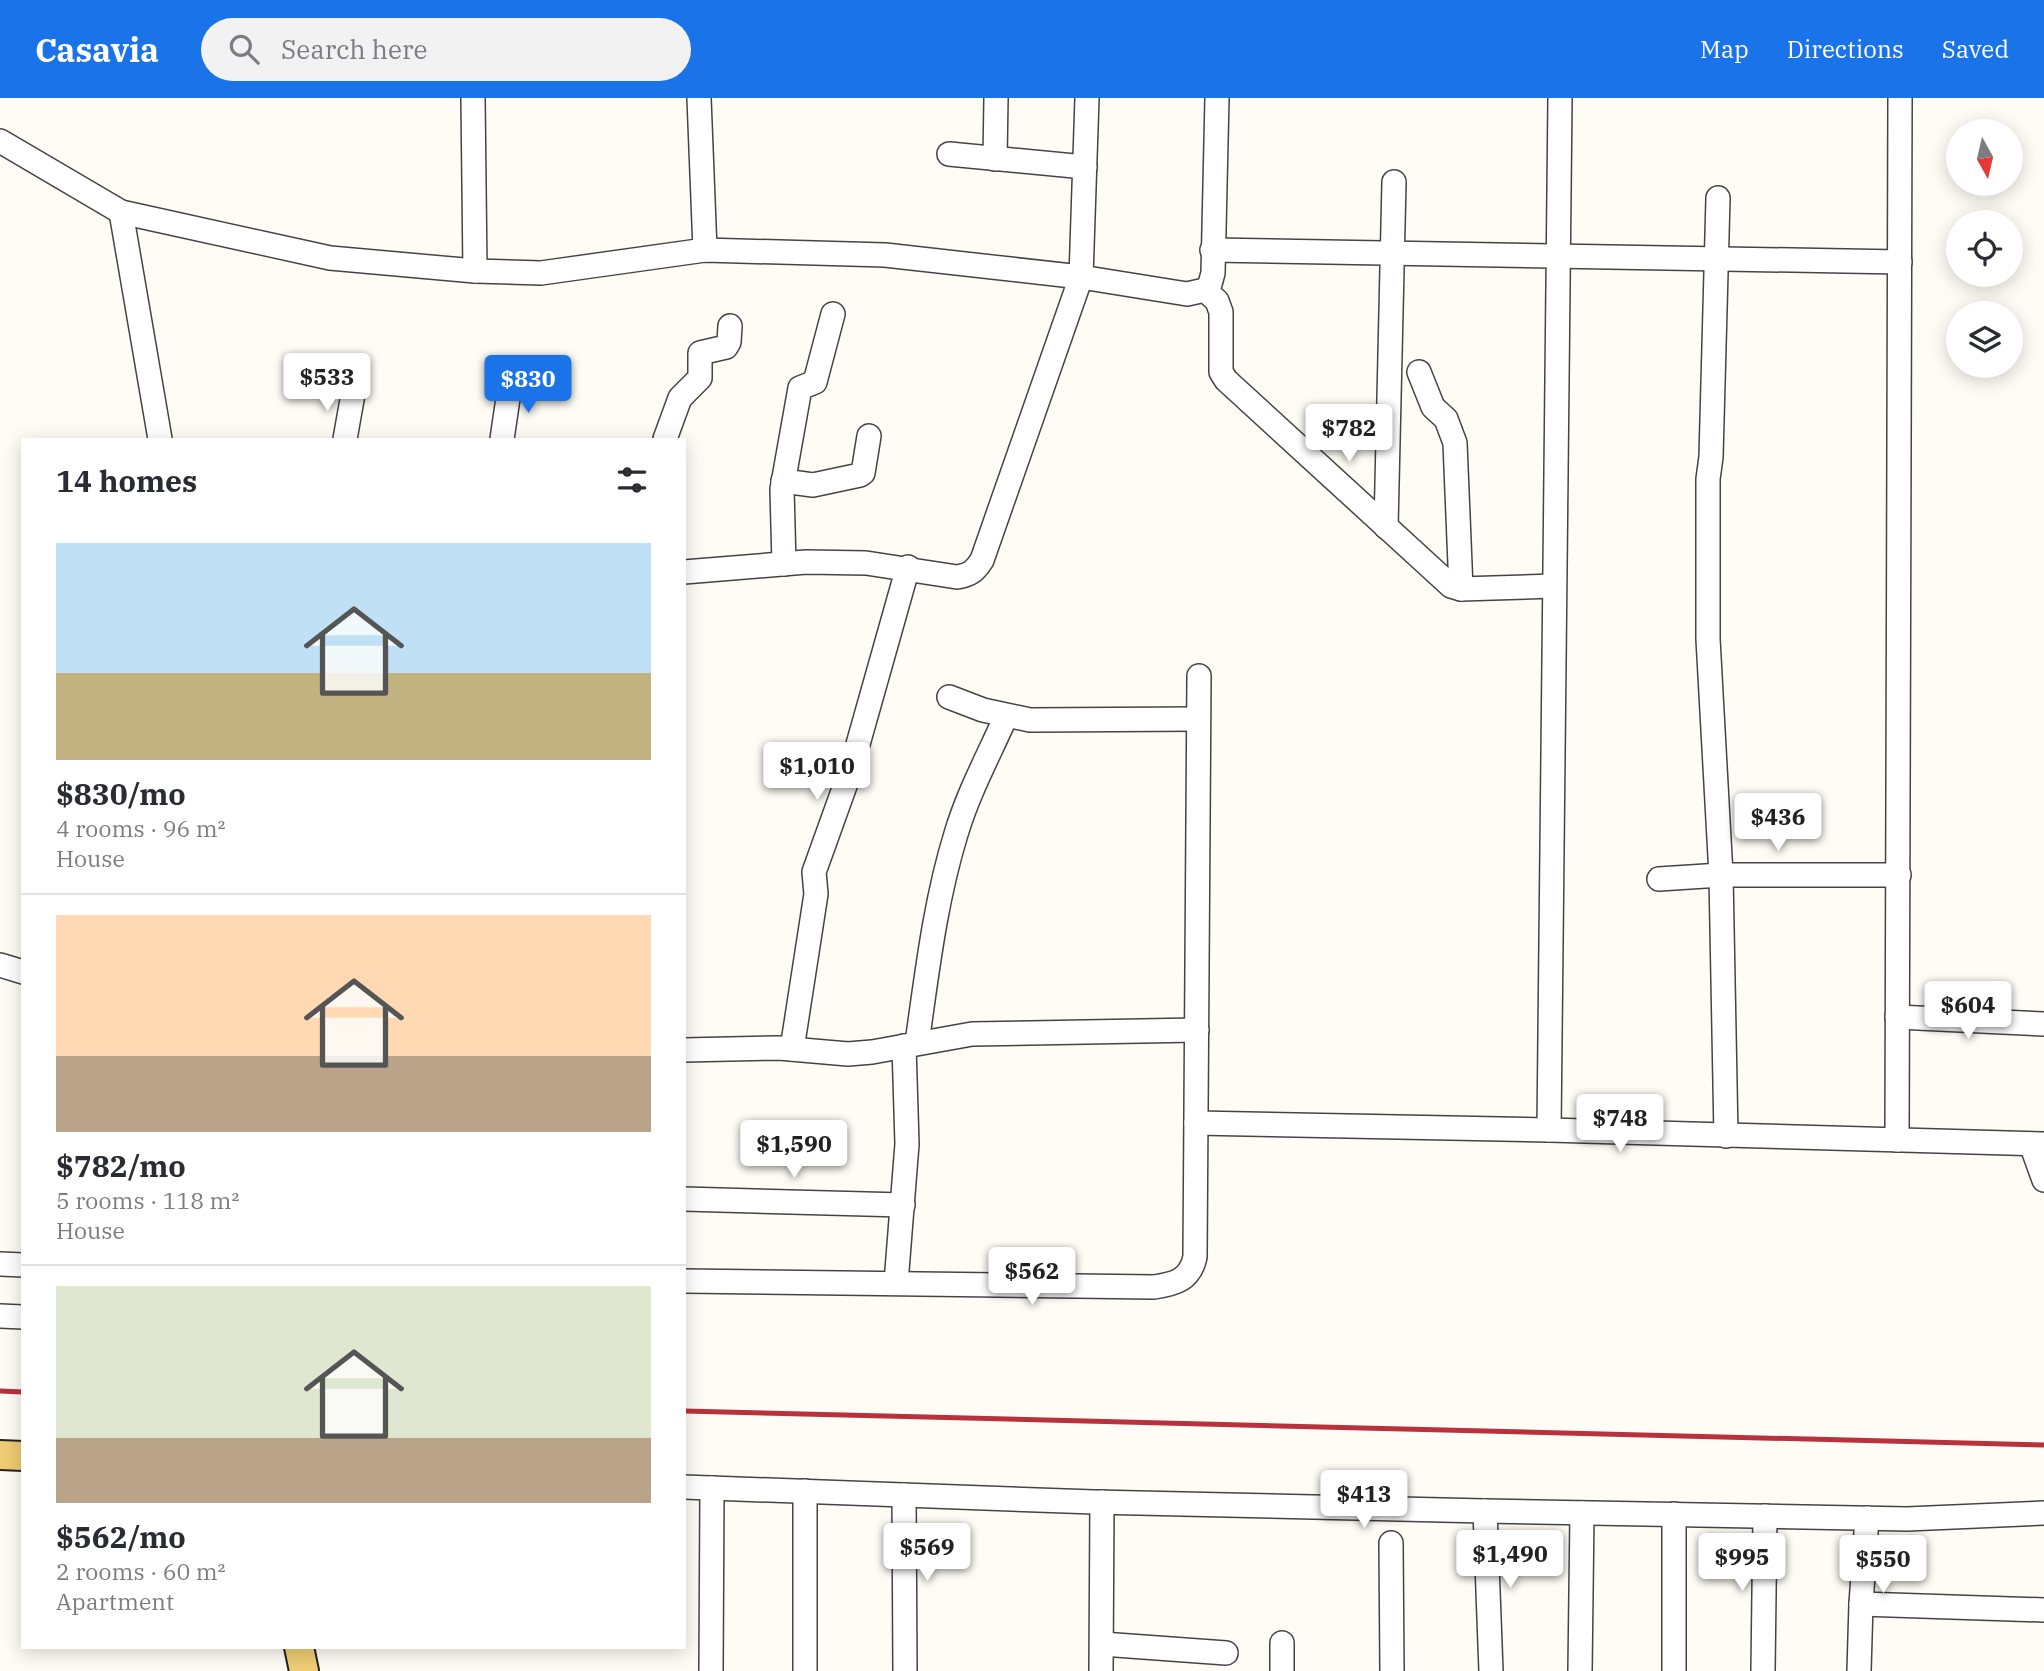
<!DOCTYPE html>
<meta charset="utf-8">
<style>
:root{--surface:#fff;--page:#f2f2f3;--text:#2b2b33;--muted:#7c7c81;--line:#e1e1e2;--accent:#1a73e8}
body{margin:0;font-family:"IBM Plex Serif",serif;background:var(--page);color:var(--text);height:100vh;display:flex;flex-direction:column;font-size:26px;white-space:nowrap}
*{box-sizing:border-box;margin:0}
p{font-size:23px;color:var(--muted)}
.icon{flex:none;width:38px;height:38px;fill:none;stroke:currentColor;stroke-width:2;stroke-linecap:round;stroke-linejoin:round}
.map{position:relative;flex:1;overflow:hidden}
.side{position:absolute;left:21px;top:340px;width:665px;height:1211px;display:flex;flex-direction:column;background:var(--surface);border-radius:0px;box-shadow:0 4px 18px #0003}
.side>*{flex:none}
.needle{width:46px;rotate:172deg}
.controls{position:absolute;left:1946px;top:21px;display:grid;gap:14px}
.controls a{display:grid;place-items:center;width:77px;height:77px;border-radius:50%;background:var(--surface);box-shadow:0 4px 18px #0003;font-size:35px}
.price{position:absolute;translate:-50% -60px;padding:0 16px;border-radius:7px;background:#fff;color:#222;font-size:23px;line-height:46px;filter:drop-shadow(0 2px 4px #0008)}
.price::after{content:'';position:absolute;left:50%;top:42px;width:21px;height:16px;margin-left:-10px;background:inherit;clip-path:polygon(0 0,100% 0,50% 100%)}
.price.selected{background:var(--accent);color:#fff}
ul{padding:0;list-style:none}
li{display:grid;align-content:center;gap:14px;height:371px;padding:0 35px}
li+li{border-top:2px solid var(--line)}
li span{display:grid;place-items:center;height:217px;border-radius:0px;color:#555}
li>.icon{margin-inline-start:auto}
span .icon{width:126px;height:126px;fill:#fffc;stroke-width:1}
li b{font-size:30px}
h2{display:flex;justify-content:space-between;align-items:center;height:84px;padding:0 35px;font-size:30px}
header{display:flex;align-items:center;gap:42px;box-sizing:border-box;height:98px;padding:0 35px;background:var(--accent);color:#fff}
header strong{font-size:33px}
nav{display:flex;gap:38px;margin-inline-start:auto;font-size:24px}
.search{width:490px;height:63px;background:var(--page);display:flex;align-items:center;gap:18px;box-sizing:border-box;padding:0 24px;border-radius:38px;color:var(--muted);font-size:26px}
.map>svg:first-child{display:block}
</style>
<header>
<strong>Casavia</strong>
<div class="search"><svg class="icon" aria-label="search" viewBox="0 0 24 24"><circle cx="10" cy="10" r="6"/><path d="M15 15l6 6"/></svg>Search here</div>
<nav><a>Map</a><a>Directions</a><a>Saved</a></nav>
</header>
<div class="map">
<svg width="2044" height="1573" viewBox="0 0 2044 1573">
<rect width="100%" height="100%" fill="#fefcf5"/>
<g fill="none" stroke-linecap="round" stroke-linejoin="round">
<g stroke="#444" stroke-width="26">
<g id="minor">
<polyline points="473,0 475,173"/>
<polyline points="699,0 705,152"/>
<polyline points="0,43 121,114 330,160 475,173 541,175 705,152 885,157 1081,179 1187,196 1205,192 1210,186 1213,175 1217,0"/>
<polyline points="949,56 1085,69"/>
<polyline points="995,61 996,0"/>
<polyline points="1718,100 1711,359 1708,381 1708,541 1721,777 1726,1038"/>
<polyline points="121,114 160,341"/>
<polyline points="1212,152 1900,164"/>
<polyline points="1205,192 1217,203 1221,214 1221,274 1226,282 1451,488 1461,491 1554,488"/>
<polyline points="1419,274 1433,309 1446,321 1455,345 1461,491"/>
<polyline points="345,341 353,296"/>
<polyline points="502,341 510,287"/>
<polyline points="665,341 680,300 700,280 700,255 726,249 729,244 730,228"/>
<polyline points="783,383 813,387 860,377 863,375 869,338"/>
<polyline points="1386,429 1394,84"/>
<polyline points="784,466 782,391 800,290 815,284 833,216"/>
<path d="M684,474L806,464L866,465L957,479C970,477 975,473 982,462L1081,179L1087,0"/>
<polyline points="949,599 983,612 1030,622 1198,621"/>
<polyline points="1659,781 1721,777 1899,777"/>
<polyline points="0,867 23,874"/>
<polyline points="1897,919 2044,926"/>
<path d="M917,945C927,875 935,804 956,736C968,695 989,657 1006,618"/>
<polyline points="792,951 816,796 814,774 851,671 908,469"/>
<polyline points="684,952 779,950 848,956 872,954 972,936 1197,932"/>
<polyline points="1196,1025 1549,1032 2044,1046"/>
<polyline points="1549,1032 1560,0"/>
<polyline points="1897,1042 1900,0"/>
<polyline points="2031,1046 2044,1082"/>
<polyline points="684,1101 903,1107"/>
<polyline points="0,1166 23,1167"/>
<path d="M684,1183L1154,1189C1175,1186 1190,1182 1195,1159L1199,578"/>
<polyline points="896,1185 907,1046 904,948"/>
<polyline points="0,1218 23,1219"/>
<polyline points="684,1389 1094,1404 1485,1413 1907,1421 2044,1415"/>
<polyline points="805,1393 805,1573"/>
<polyline points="904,1397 905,1573"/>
<polyline points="1485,1413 1491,1573"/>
<polyline points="1674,1416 1674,1573"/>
<polyline points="1391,1445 1392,1573"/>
<polyline points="1861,1506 2044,1512"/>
<polyline points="1282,1545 1282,1573"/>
<polyline points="1102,1546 1226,1555"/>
<polyline points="711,1573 712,1390"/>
<polyline points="1101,1573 1102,1404"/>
<polyline points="1580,1573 1582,1415"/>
<polyline points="1763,1573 1765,1418"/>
<polyline points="1859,1573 1861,1506 1867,1420"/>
</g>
</g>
<g stroke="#222" stroke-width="32">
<g id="major">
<polyline points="0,1357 23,1358"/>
<polyline points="299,1549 304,1573"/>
</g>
</g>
<use href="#minor" stroke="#fff" stroke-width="23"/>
<use href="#major" stroke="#efcc74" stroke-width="28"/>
<g stroke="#b9313d" stroke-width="5">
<polyline points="0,1293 23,1294"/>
<polyline points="684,1313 2044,1347"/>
</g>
</g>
</svg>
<div class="controls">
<a><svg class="needle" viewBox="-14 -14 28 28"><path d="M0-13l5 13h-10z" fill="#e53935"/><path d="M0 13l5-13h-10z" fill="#7c7c81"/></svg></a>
<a><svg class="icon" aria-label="locate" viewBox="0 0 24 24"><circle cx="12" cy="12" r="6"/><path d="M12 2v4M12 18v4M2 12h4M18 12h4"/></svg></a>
<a><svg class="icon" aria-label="layers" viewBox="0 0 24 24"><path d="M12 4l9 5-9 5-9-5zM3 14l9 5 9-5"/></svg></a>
</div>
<b class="price" style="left:327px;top:315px">$533</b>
<b class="price selected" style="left:528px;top:317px">$830</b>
<b class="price" style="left:1349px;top:366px">$782</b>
<b class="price" style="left:817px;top:704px">$1,010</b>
<b class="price" style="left:1778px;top:755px">$436</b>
<b class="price" style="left:1968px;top:943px">$604</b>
<b class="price" style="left:1620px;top:1056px">$748</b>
<b class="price" style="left:794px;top:1082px">$1,590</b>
<b class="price" style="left:1032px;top:1209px">$562</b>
<b class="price" style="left:1364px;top:1432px">$413</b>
<b class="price" style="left:927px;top:1485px">$569</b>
<b class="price" style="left:1510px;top:1492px">$1,490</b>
<b class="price" style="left:1742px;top:1495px">$995</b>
<b class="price" style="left:1883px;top:1497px">$550</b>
<section class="side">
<h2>14 homes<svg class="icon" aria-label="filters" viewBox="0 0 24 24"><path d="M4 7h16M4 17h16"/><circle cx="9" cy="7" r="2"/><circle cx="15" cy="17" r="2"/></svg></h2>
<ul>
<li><span style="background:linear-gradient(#bfe0f5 60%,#c2b280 0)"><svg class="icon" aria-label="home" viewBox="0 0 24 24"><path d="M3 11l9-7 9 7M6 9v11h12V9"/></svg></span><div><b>$830/mo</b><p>4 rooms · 96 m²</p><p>House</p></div></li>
<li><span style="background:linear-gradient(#ffd9b3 65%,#b9a48a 0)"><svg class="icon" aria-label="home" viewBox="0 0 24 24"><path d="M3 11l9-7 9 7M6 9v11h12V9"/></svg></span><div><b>$782/mo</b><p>5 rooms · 118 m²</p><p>House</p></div></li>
<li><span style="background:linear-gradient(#dfe7d0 70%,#b9a48a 0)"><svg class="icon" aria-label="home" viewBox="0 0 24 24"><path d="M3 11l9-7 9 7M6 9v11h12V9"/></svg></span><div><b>$562/mo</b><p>2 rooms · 60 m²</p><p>Apartment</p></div></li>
</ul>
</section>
</div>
